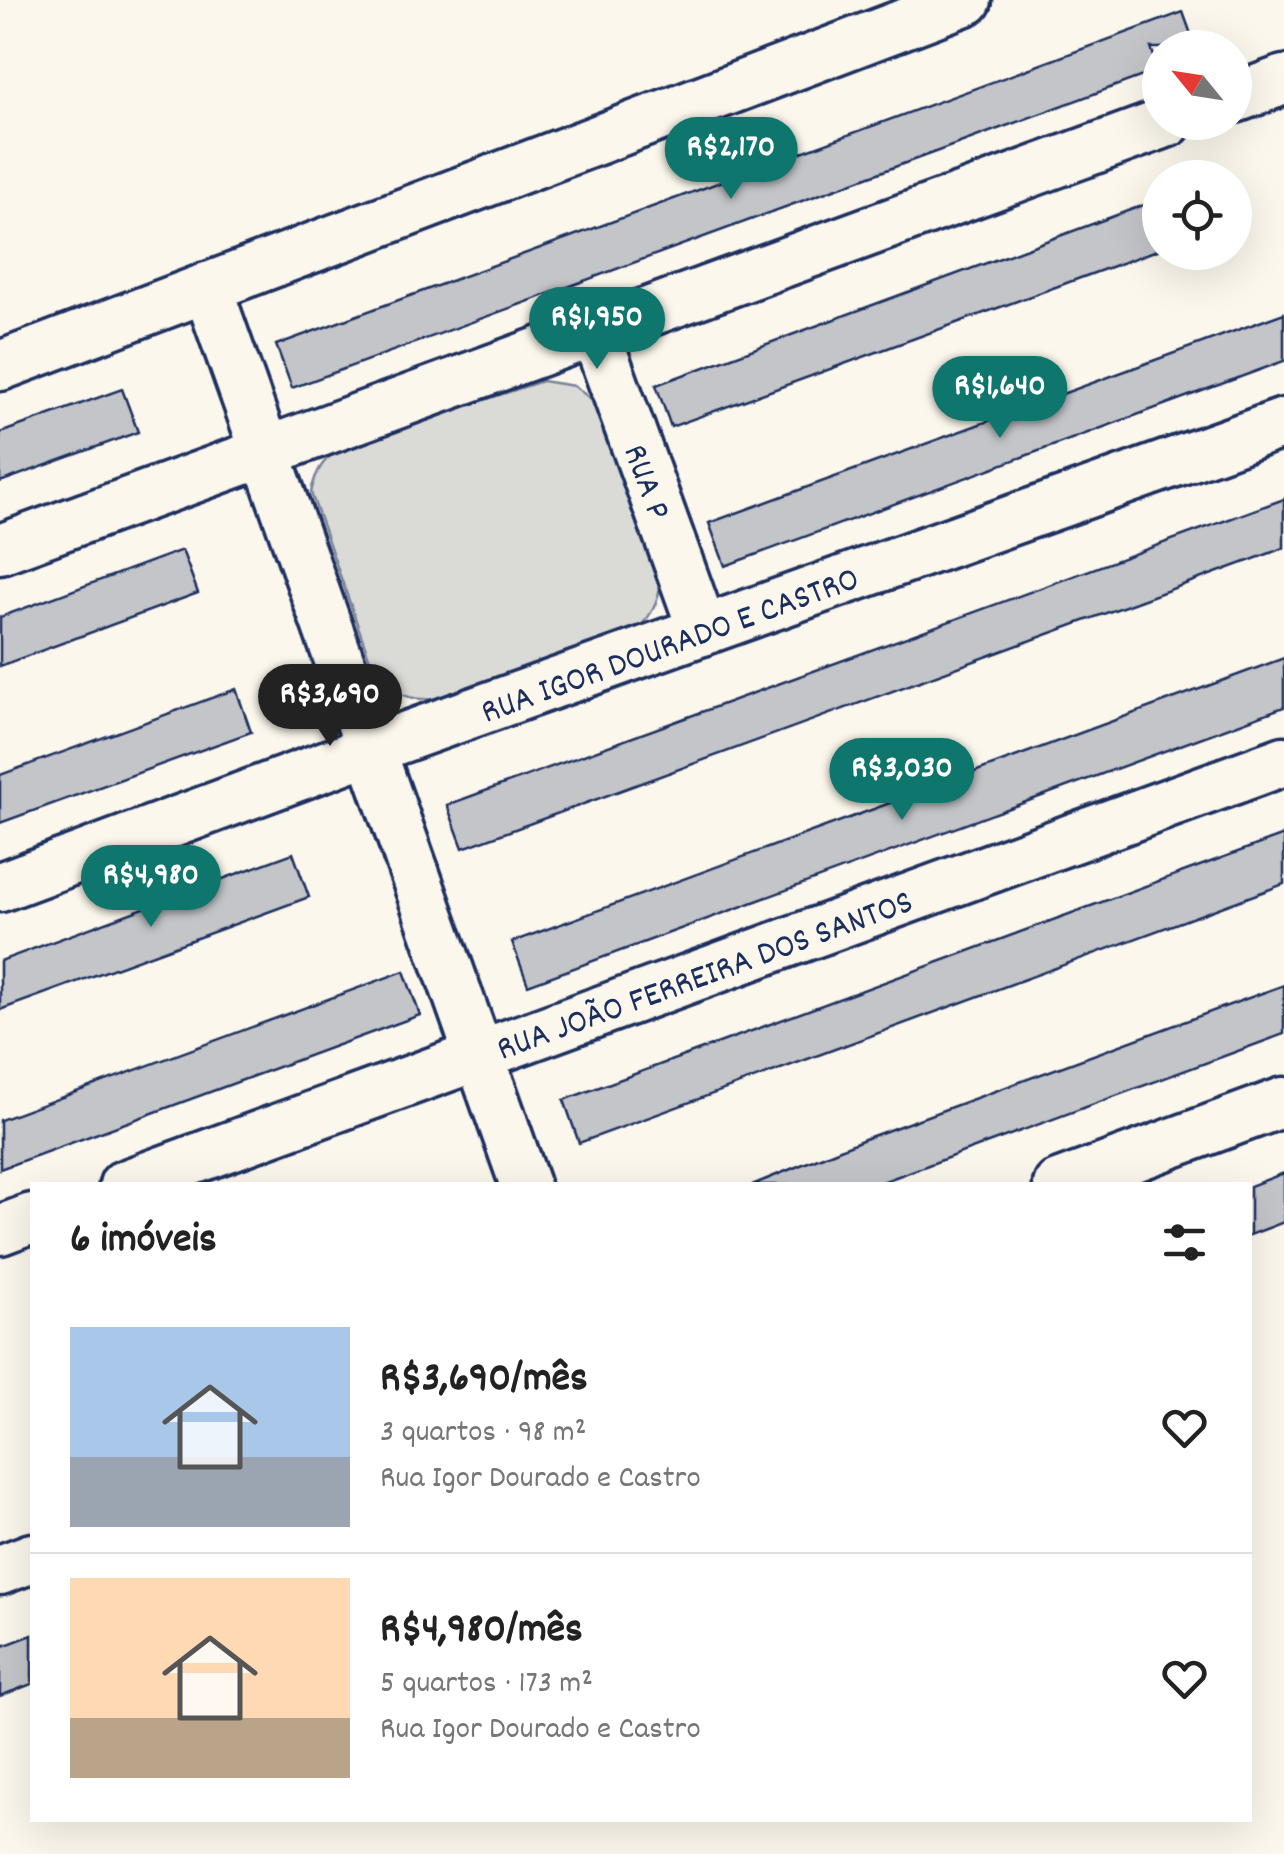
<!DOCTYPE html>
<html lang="pt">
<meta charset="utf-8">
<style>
:root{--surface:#fff;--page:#f2f2f2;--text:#222;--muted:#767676;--line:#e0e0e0;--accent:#0f766e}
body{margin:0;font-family:Dekko,sans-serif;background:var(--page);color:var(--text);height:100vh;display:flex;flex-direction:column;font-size:38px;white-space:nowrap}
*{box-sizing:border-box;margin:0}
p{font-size:32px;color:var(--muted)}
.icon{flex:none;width:55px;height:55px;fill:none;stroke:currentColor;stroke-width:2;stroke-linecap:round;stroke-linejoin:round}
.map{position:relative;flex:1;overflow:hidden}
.side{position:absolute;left:30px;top:1182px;width:1222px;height:640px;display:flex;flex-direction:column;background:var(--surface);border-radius:0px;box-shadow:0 10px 40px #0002}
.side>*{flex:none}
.needle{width:65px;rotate:300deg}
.tools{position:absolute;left:1142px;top:30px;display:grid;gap:20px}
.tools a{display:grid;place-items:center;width:110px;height:110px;border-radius:50%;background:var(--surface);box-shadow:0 10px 40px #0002;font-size:50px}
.price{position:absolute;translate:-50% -85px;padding:0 22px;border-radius:35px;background:var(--accent);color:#fff;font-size:32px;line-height:65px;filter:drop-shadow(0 2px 5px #0008)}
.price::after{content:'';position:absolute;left:50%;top:60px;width:30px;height:22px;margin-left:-15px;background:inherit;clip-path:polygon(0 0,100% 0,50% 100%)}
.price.selected{background:#222;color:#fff}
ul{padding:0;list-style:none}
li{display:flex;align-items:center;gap:30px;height:250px;padding:0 40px}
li+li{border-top:2px solid var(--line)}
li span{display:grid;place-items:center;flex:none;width:280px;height:200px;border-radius:0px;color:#555}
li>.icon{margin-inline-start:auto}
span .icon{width:120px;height:120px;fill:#fffc;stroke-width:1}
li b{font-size:42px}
h2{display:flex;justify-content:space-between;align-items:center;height:120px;padding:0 40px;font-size:42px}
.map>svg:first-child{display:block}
</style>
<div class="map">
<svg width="1284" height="1854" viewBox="0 0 1284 1854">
<rect width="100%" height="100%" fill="#fbf7ec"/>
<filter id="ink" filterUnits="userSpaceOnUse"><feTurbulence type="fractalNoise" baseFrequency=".01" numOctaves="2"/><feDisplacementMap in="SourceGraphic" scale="20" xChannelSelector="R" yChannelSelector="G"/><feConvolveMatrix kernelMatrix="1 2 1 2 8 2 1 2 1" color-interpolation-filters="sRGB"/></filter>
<g filter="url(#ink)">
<path fill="#dadad7" stroke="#7a849a" stroke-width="2.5" d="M542,381L574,386L600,406L661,577C660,602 651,621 629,634L434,699C405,701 383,689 371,663L311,493C315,471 325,456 345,446Z"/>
<g fill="#c3c5c9" stroke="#1b2f5e" stroke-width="2.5">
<polygon points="1183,12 1196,48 1151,48 1159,70 292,388 276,345"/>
<polygon points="1160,199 1160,249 671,427 656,385"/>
<polygon points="1284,313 1284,361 725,566 709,523"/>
<polygon points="122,389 138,432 0,482 0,433"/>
<polygon points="1284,499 1284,548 463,848 447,805"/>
<polygon points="182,550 198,593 0,666 0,617"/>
<polygon points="1284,658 1284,707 528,985 512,942"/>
<polygon points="236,689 251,732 0,823 0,775"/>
<polygon points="1284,835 1284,884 579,1143 564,1100"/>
<polygon points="293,853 309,897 0,1010 0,961"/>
<polygon points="404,971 420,1015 0,1169 0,1120"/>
<polygon points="1284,985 1284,1034 874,1185 752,1185 867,1138"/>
<polygon points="1284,1173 1284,1222 1250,1235 1250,1186"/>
<polygon points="32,1635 32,1684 0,1696 0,1647"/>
</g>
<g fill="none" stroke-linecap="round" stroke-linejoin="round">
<g stroke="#1b2f5e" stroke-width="55">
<g id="minor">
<polyline points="1235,98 1284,80"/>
<polyline points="207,287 525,1185"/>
<polyline points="595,332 703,631"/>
<polyline points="0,366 967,0"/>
<polyline points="0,549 1168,122"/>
<polyline points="0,887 371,749 1284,423"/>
<polyline points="124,1185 1284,761"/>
<polyline points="1058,1185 1284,1102"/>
<polyline points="0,1230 32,1218"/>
<polyline points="0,1570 32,1558"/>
</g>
</g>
<use href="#minor" stroke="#fbf7ec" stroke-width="48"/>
</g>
</g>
<g text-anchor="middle" stroke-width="9" stroke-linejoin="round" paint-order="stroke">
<g font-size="35" fill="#1b2f5e" stroke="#fbf7ec">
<text transform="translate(649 481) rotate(70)" y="12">RUA P</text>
<text transform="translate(669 643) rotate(-20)" y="12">RUA IGOR DOURADO E CASTRO</text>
<text transform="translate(704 973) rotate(-20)" y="12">RUA JOÃO FERREIRA DOS SANTOS</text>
</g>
</g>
</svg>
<div class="tools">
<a><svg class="needle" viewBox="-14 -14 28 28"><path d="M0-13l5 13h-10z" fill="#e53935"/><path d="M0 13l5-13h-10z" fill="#767676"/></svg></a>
<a><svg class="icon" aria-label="locate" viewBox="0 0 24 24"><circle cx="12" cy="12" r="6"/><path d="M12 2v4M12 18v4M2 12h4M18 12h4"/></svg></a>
</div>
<b class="price" style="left:731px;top:202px">R$2,170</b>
<b class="price" style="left:597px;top:372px">R$1,950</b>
<b class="price" style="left:1000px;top:441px">R$1,640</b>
<b class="price selected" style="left:330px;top:749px">R$3,690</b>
<b class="price" style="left:902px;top:823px">R$3,030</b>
<b class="price" style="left:151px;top:930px">R$4,980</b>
<section class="side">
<h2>6 imóveis<svg class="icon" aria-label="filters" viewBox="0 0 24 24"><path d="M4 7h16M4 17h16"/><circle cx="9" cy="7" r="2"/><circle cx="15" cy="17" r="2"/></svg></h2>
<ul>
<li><span style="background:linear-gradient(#a9c7e8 65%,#9aa5b1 0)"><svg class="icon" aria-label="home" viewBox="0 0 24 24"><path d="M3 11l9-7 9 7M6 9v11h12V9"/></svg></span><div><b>R$3,690/mês</b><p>3 quartos · 98 m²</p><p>Rua Igor Dourado e Castro</p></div><svg class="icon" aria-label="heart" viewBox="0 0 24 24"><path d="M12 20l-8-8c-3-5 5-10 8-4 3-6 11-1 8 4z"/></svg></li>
<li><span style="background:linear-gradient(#ffd9b3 70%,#b9a48a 0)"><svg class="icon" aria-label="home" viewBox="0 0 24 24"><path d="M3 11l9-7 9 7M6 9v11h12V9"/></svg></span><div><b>R$4,980/mês</b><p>5 quartos · 173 m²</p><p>Rua Igor Dourado e Castro</p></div><svg class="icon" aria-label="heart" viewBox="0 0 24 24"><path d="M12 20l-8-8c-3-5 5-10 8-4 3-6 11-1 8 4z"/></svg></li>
</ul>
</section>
</div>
